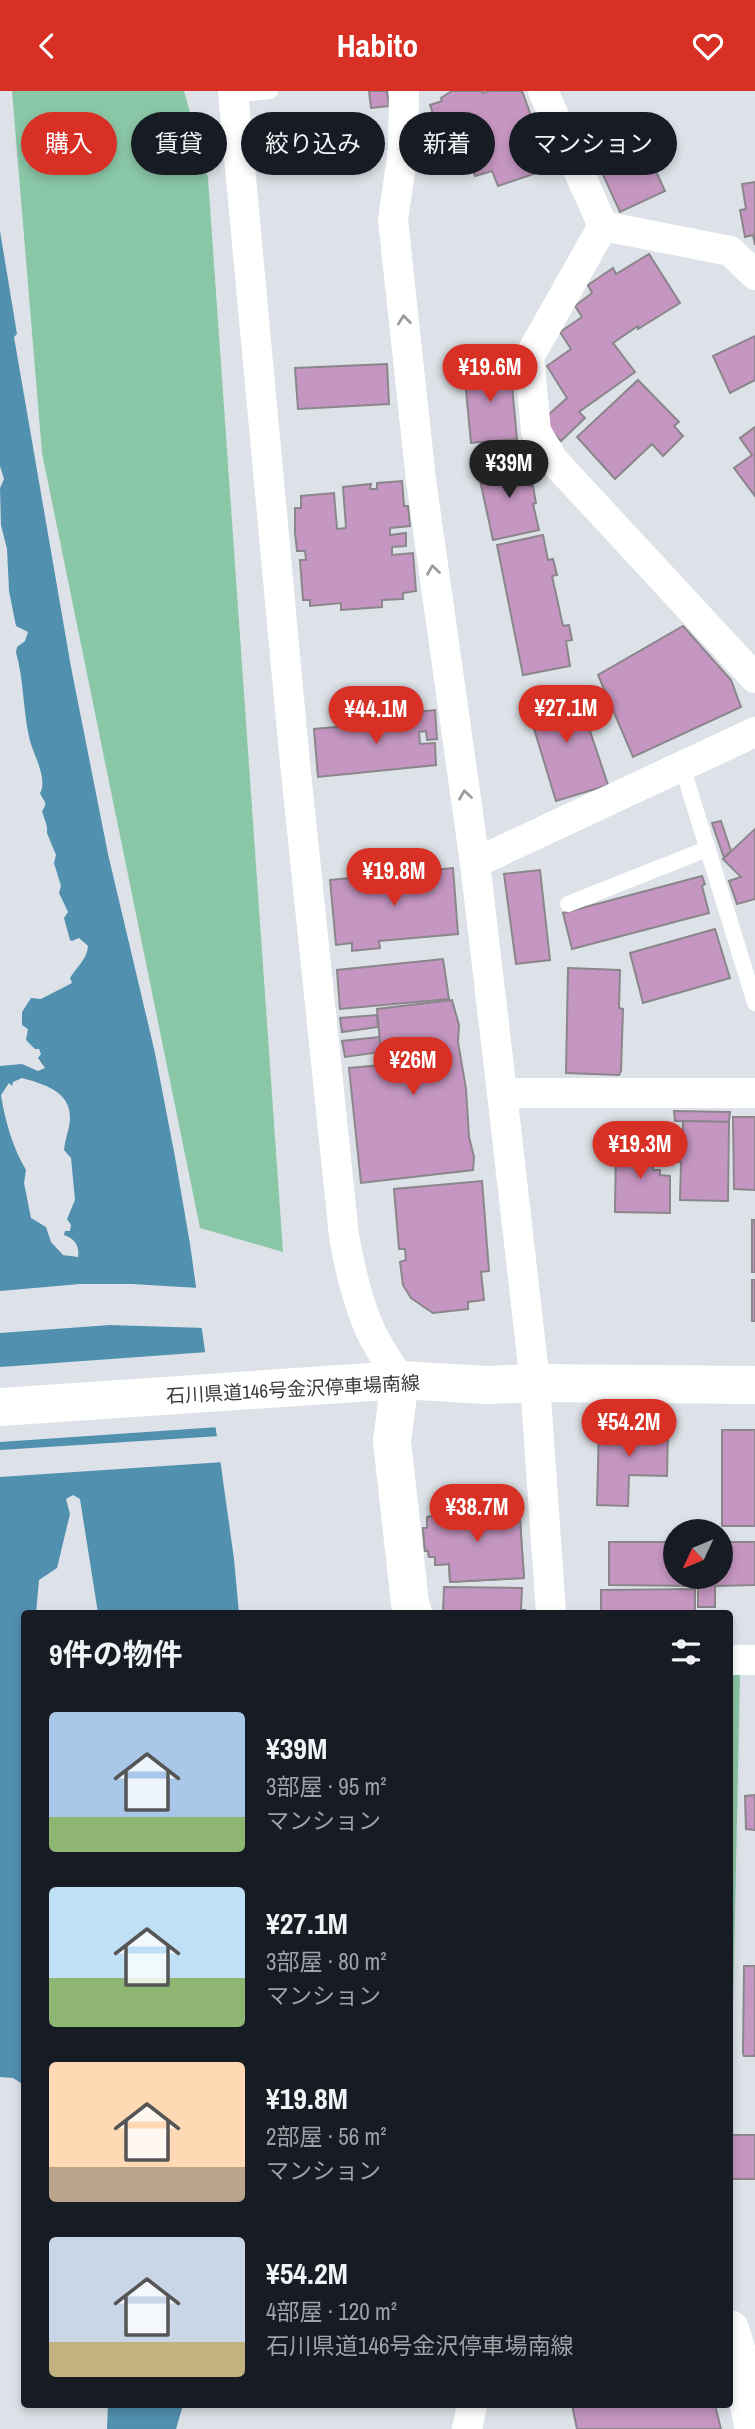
<!DOCTYPE html>
<html lang="ja">
<meta charset="utf-8">
<style>
:root{--surface:#171b24;--page:#20242c;--text:#f1f3f6;--muted:#9ea1a6;--accent:#d93025}
body{margin:0;font-family:"Archivo Narrow","Noto Sans JP",sans-serif;background:var(--page);color:var(--text);height:100vh;display:flex;flex-direction:column;font-size:26px;white-space:nowrap}
*{box-sizing:border-box;margin:0}
p{font-size:23px;color:var(--muted)}
.icon{flex:none;width:38px;height:38px;fill:none;stroke:currentColor;stroke-width:2;stroke-linecap:round;stroke-linejoin:round}
.map{position:relative;flex:1;overflow:hidden}
.panel{position:absolute;left:21px;top:1519px;width:712px;height:798px;display:flex;flex-direction:column;background:var(--surface);border-radius:7px;box-shadow:0 4px 10px #0003}
.panel>*{flex:none}
.top-card{position:absolute;left:21px;top:21px;width:714px;height:63px;display:flex;gap:14px}
.needle{width:46px;rotate:226deg}
.fabs{position:absolute;left:663px;top:1428px;display:grid;gap:14px}
.fabs a{display:grid;place-items:center;width:70px;height:70px;border-radius:50%;background:var(--surface);box-shadow:0 4px 10px #0003;font-size:35px}
.price{position:absolute;translate:-50% -60px;padding:0 16px;border-radius:24px;background:var(--accent);color:#fff;font-size:23px;line-height:46px;filter:drop-shadow(0 2px 4px #0008)}
.price::after{content:'';position:absolute;left:50%;top:42px;width:21px;height:16px;margin-left:-10px;background:inherit;clip-path:polygon(0 0,100% 0,50% 100%)}
.price.current{background:#222;color:#fff}
ul{padding:0;list-style:none}
li{display:flex;align-items:center;gap:21px;height:175px;padding:0 28px}
li span{display:grid;place-items:center;flex:none;width:196px;height:140px;border-radius:7px;color:#555}
li>.icon{margin-inline-start:auto}
span .icon{width:84px;height:84px;fill:#fffc;stroke-width:1}
li b{font-size:30px}
h2{display:flex;justify-content:space-between;align-items:center;height:84px;padding:0 28px;font-size:30px}
.chip{padding:0 24px;border-radius:32px;background:var(--surface);box-shadow:0 4px 10px #0003;font-size:24px;line-height:63px}
.chip.current{background:var(--accent);color:#fff}
header{display:flex;justify-content:space-between;align-items:center;height:91px;padding:0 28px;background:var(--accent);color:#fff;font-size:32px;font-weight:700}
.map>svg:first-child{display:block}
</style>
<header><svg class="icon" aria-label="back" viewBox="0 0 24 24"><path d="M15 5l-7 7 7 7"/></svg>Habito<svg class="icon" aria-label="heart" viewBox="0 0 24 24"><path d="M12 20l-8-8c-3-5 5-10 8-4 3-6 11-1 8 4z"/></svg></header>
<div class="map">
<svg width="755" height="2338" viewBox="0 0 755 2338">
<rect width="100%" height="100%" fill="#dde2e8"/>
<g fill="#8ac7a6">
<polygon points="12,0 184,0 208,87 283,1161 200,1137 42,362"/>
<polygon points="730,1583 740,1583 732,1966 730,1967"/>
</g>
<g fill="#5290b0" fill-rule="evenodd">
<path d="M0,140L17,243L14,246L71,576L108,763L155,962L175,1066L190,1153L234,1468L239,1522H98L80,1408L73,1404L66,1408L70,1423L57,1477L39,1489L36,1522H24V1723L21,1742L24,1848V1994L13,1987L0,1986V975L22,973L38,980L45,977L38,967L41,963L39,958H35L26,949L28,938L22,934V921L31,907L41,908L72,892L70,887C77,875 87,869 88,855L79,847L72,850L70,849L64,827L68,821L59,802L61,795L54,772L56,764L47,742V736L42,720C49,711 43,710 40,702C48,689 34,664 30,650C23,621 24,590 16,561L17,556L25,550L28,541L16,535L9,500L7,458L1,434L0,397L4,388L0,375ZM22,987C43,993 70,1000 70,1026C70,1037 65,1048 64,1059L71,1067L75,1109L67,1128L71,1134L70,1140H65L64,1144C74,1147 80,1155 78,1166L63,1164L51,1151L46,1136L31,1127L24,1092L26,1079C13,1057 5,1030 1,1004L9,992L12,995L13,991Z"/>
<polygon points="108,2314 183,2314 176,2338 107,2338"/>
</g>
<g fill="#dde2e8">
<polygon points="80,1193 132,1193 199,1197 205,1237 110,1234 0,1242 0,1200"/>
<polygon points="208,1261 219,1336 0,1351 0,1276"/>
<polygon points="220,1345 224,1371 0,1386 0,1359"/>
</g>
<g fill="#c596c1" stroke="#8b868b" stroke-width="2">
<polygon points="369,0 387,0 389,15 371,17"/>
<polygon points="452,0 482,0 483,2 490,0 522,0 540,49 547,46 557,75 498,95 492,80 475,85 463,52 440,58 434,40 438,38 430,14 442,10 441,7"/>
<polygon points="424,26 430,35 435,65 416,69 417,30"/>
<polygon points="637,39 665,100 620,121 593,62"/>
<polygon points="755,91 755,154 753,144 745,146 740,119 746,118 742,93"/>
<polygon points="649,163 680,212 638,238 638,235 613,252 635,281 579,321 585,327 561,350 548,336 547,325 567,307 547,275 571,258 560,241 582,226 575,215 592,202 588,194 613,177 616,183"/>
<polygon points="755,245 755,289 730,302 713,265"/>
<polygon points="387,273 389,313 298,318 295,277"/>
<polygon points="510,274 517,348 471,352 464,278"/>
<polygon points="638,289 679,331 674,335 683,345 663,365 652,353 615,388 577,346"/>
<polygon points="755,336 755,405 734,377 752,364 740,347"/>
<polygon points="525,370 530,395 533,395 536,412 533,413 539,439 493,449 478,380"/>
<polygon points="402,390 404,415 408,415 410,435 390,437 390,444 406,442 406,455 392,456 392,464 413,462 416,500 403,502 403,508 382,509 382,516 341,519 341,512 310,515 310,509 303,509 300,469 306,469 305,460 297,460 295,442 295,417 301,417 301,405 334,402 337,438 346,437 343,396 371,393 370,398 377,398 377,392"/>
<polygon points="543,444 548,469 553,468 557,484 552,485 563,535 569,534 572,549 566,550 570,575 523,584 497,454"/>
<polygon points="683,535 731,589 741,616 633,666 598,584"/>
<polygon points="576,598 608,694 556,710 525,608 533,604 538,609"/>
<polygon points="435,619 437,648 427,649 426,640 419,641 420,653 435,652 436,674 318,686 314,638 357,634 356,629 379,627 378,633 416,630 416,621"/>
<polygon points="721,730 731,760 724,767 712,732"/>
<polygon points="755,738 755,808 737,813 729,790 741,786 723,768"/>
<polygon points="453,777 458,843 379,850 380,857 352,860 352,852 336,854 330,789"/>
<polygon points="540,779 550,869 516,873 504,783"/>
<polygon points="702,785 705,793 702,795 709,822 572,858 563,822"/>
<polygon points="715,838 730,887 643,912 630,862"/>
<polygon points="443,868 449,908 340,918 337,879"/>
<polygon points="568,877 620,879 619,917 623,918 621,980 619,984 566,982"/>
<polygon points="452,909 459,934 458,951 466,998 469,1046 474,1066 473,1079 361,1092 349,977 382,974 377,918"/>
<polygon points="377,924 378,936 342,941 340,927"/>
<polygon points="379,946 381,961 345,966 342,950"/>
<polygon points="674,1020 730,1021 729,1031 675,1030"/>
<polygon points="733,1026 755,1026 755,1099 734,1098"/>
<polygon points="683,1030 729,1031 728,1110 680,1109 681,1071 673,1071 673,1040 683,1040"/>
<polygon points="616,1051 653,1051 653,1079 660,1079 660,1084 670,1085 670,1122 615,1121"/>
<polygon points="482,1090 489,1180 481,1181 484,1209 468,1211 468,1218 433,1222 411,1207 403,1194 400,1171 406,1169 405,1158 399,1158 394,1098"/>
<rect x="752" y="1129" width="3" height="52"/>
<rect x="752" y="1189" width="3" height="41"/>
<polygon points="599,1334 668,1334 667,1385 629,1384 628,1415 597,1414"/>
<rect x="722" y="1339" width="33" height="96"/>
<polygon points="519,1415 524,1487 450,1491 449,1473 435,1474 435,1466 429,1466 428,1460 425,1460 423,1437 427,1437 427,1426"/>
<polygon points="519,1415 524,1487 450,1491 449,1473 435,1474 435,1466 429,1466 428,1460 425,1460 423,1437 427,1437 427,1426"/>
<polygon points="609,1451 676,1451 676,1486 721,1486 721,1451 755,1451 755,1494 715,1495 715,1516 698,1516 698,1495 609,1494"/>
<polygon points="444,1496 522,1497 521,1519 525,1519 525,1522 443,1522"/>
<polygon points="695,1498 695,1522 601,1522 601,1499"/>
<polygon points="755,1704 755,1739 746,1738 745,1705"/>
<polygon points="744,1875 755,1875 755,1965 744,1965 743,1962"/>
<rect x="730" y="2044" width="25" height="44"/>
<polygon points="572,2314 715,2314 721,2338 577,2338"/>
</g>
<g fill="none" stroke-linecap="round" stroke-linejoin="round">
<g stroke="#fff" stroke-width="16">
<polyline points="234,4 270,0"/>
<polyline points="682,675 755,912"/>
<polyline points="568,813 707,758"/>
</g>
<g stroke="#fff" stroke-width="30">
<path d="M233,0L294,662L344,1145C350,1178 357,1210 371,1241C379,1258 390,1273 400,1289"/>
<polyline points="404,0 403,59 393,129 421,389 475,772 502,1002 535,1292 551,1522"/>
<polyline points="543,0 603,135"/>
<polyline points="603,135 529,266 536,340 553,369 755,587"/>
<polyline points="603,135 730,160 755,184"/>
<polyline points="475,772 755,641"/>
<polyline points="502,1002 755,1002"/>
<polyline points="730,1569 755,1569"/>
<polyline points="467,2338 472,2314"/>
</g>
<g stroke="#fff" stroke-width="38">
<polyline points="400,1289 392,1350 410,1512 413,1522"/>
<polyline points="730,2238 740,2271 754,2338"/>
</g>
<polyline stroke="#fff" stroke-width="38" points="0,1316 400,1289 488,1294 535,1292 755,1294"/>
</g>
<defs><path id="oneway-chevron" d="M-2-3.5L2.5 0L-2 3.5" fill="none" stroke-width="1.6" stroke-linecap="round" stroke-linejoin="round" transform="scale(1.75)"/></defs>
<g stroke="#9c9c9e">
<use href="#oneway-chevron" transform="translate(404 229) rotate(-96)"/>
<use href="#oneway-chevron" transform="translate(433 479) rotate(-98)"/>
<use href="#oneway-chevron" transform="translate(465 704) rotate(-98)"/>
</g>
<g text-anchor="middle" stroke-width="7" stroke-linejoin="round" paint-order="stroke">
<g font-size="19" fill="#383a3d" stroke="#fff">
<text transform="translate(293 1298) rotate(-3)" y="7">石川県道146号金沢停車場南線</text>
</g>
</g>
</svg>
<div class="fabs">
<a><svg class="needle" viewBox="-14 -14 28 28"><path d="M0-13l5 13h-10z" fill="#e53935"/><path d="M0 13l5-13h-10z" fill="#9ea1a6"/></svg></a>
</div>
<b class="price" style="left:490px;top:313px">¥19.6M</b>
<b class="price current" style="left:509px;top:409px">¥39M</b>
<b class="price" style="left:566px;top:654px">¥27.1M</b>
<b class="price" style="left:376px;top:655px">¥44.1M</b>
<b class="price" style="left:394px;top:817px">¥19.8M</b>
<b class="price" style="left:413px;top:1006px">¥26M</b>
<b class="price" style="left:640px;top:1090px">¥19.3M</b>
<b class="price" style="left:629px;top:1368px">¥54.2M</b>
<b class="price" style="left:477px;top:1453px">¥38.7M</b>
<div class="top-card">
<a class="chip current">購入</a>
<a class="chip">賃貸</a>
<a class="chip">絞り込み</a>
<a class="chip">新着</a>
<a class="chip">マンション</a>
</div>
<section class="panel">
<h2>9件の物件<svg class="icon" aria-label="filters" viewBox="0 0 24 24"><path d="M4 7h16M4 17h16"/><circle cx="9" cy="7" r="2"/><circle cx="15" cy="17" r="2"/></svg></h2>
<ul>
<li><span style="background:linear-gradient(#a9c7e8 75%,#8fb573 0)"><svg class="icon" aria-label="home" viewBox="0 0 24 24"><path d="M3 11l9-7 9 7M6 9v11h12V9"/></svg></span><div><b>¥39M</b><p>3部屋 · 95 m²</p><p>マンション</p></div></li>
<li><span style="background:linear-gradient(#bfe0f5 65%,#8fb573 0)"><svg class="icon" aria-label="home" viewBox="0 0 24 24"><path d="M3 11l9-7 9 7M6 9v11h12V9"/></svg></span><div><b>¥27.1M</b><p>3部屋 · 80 m²</p><p>マンション</p></div></li>
<li><span style="background:linear-gradient(#ffd9b3 75%,#b9a48a 0)"><svg class="icon" aria-label="home" viewBox="0 0 24 24"><path d="M3 11l9-7 9 7M6 9v11h12V9"/></svg></span><div><b>¥19.8M</b><p>2部屋 · 56 m²</p><p>マンション</p></div></li>
<li><span style="background:linear-gradient(#c9d6e8 75%,#c2b280 0)"><svg class="icon" aria-label="home" viewBox="0 0 24 24"><path d="M3 11l9-7 9 7M6 9v11h12V9"/></svg></span><div><b>¥54.2M</b><p>4部屋 · 120 m²</p><p>石川県道146号金沢停車場南線</p></div></li>
</ul>
</section>
</div>
